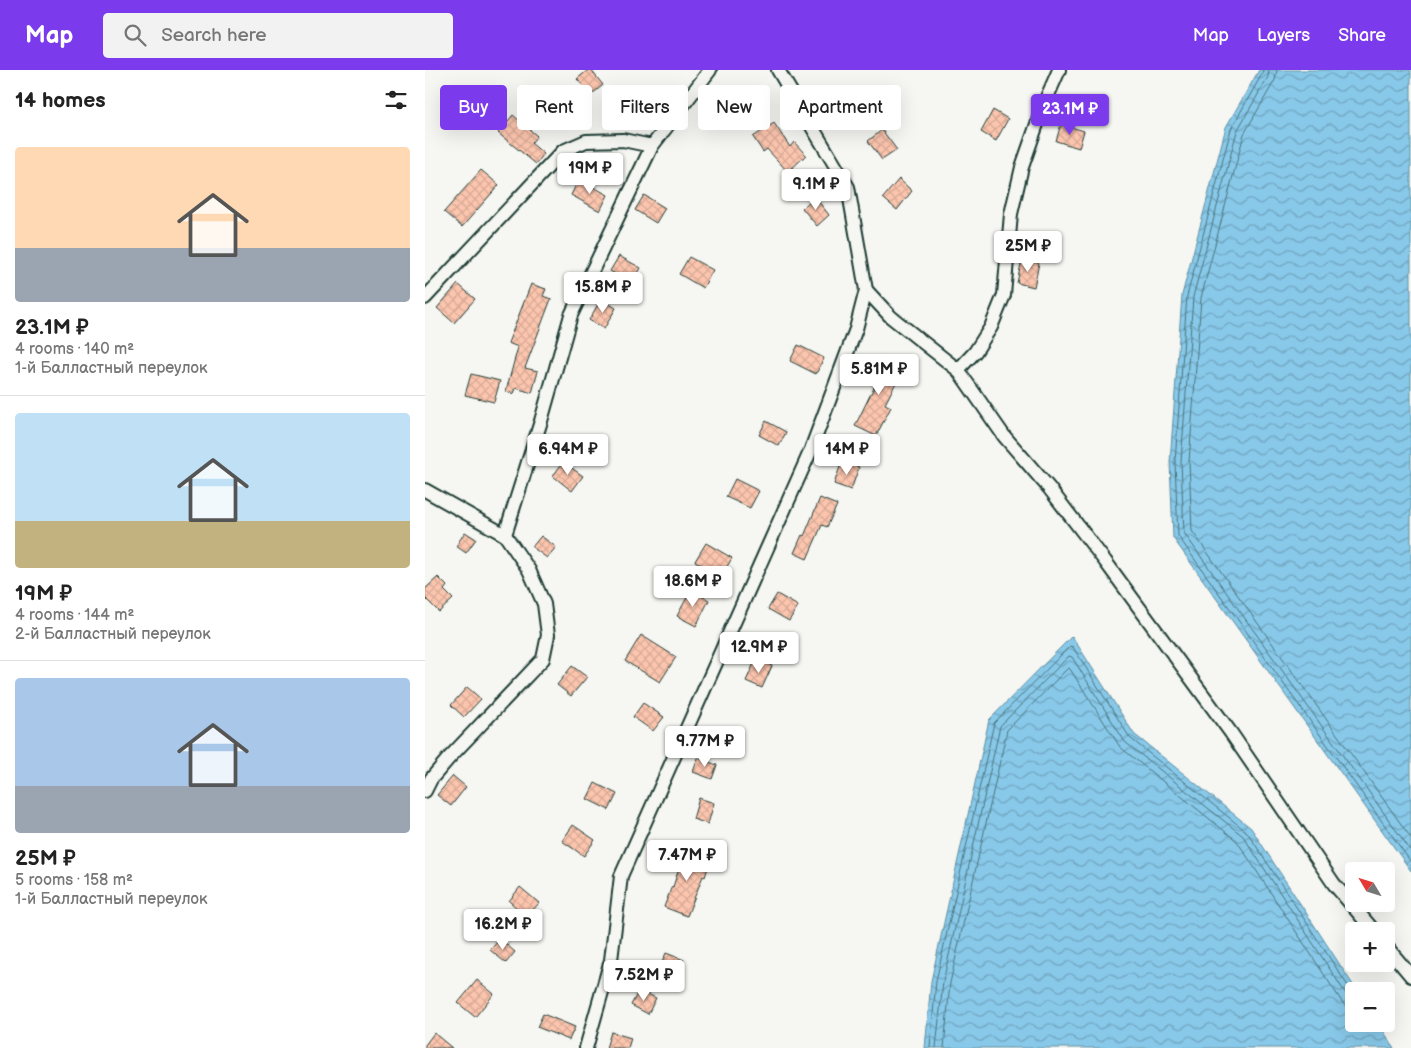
<!DOCTYPE html>
<meta charset="utf-8">
<style>
:root{--surface:#fff;--page:#f2f2f2;--text:#222;--muted:#767676;--line:#e0e0e0;--accent:#7c3aed}
body{margin:0;font-family:"Balsamiq Sans",sans-serif;background:var(--page);color:var(--text);height:100vh;display:flex;flex-direction:column;font-size:19px;white-space:nowrap}
*{box-sizing:border-box;margin:0}
p{font-size:16px;color:var(--muted)}
.icon{flex:none;width:28px;height:28px;fill:none;stroke:currentColor;stroke-width:2;stroke-linecap:round;stroke-linejoin:round}
.map{position:relative;flex:1;overflow:hidden}
.details{display:flex;flex-direction:column;background:var(--surface);width:425px}
.details>*{flex:none}
.top-card{position:absolute;left:15px;top:15px;width:475px;height:45px;display:flex;gap:10px}
.needle{width:32px;rotate:308deg}
.fabs{position:absolute;left:920px;top:792px;display:grid;gap:10px}
.fabs a{display:grid;place-items:center;width:50px;height:50px;border-radius:5px;background:var(--surface);box-shadow:0 5px 20px #0002;font-size:25px}
.price{position:absolute;translate:-50% -42px;padding:0 11px;border-radius:5px;background:#fff;color:#222;font-size:16px;line-height:32px;filter:drop-shadow(0 1px 2px #0008)}
.price::after{content:'';position:absolute;left:50%;top:30px;width:15px;height:11px;margin-left:-8px;background:inherit;clip-path:polygon(0 0,100% 0,50% 100%)}
.price.on{background:var(--accent);color:#fff}
ul{padding:0;list-style:none}
li{display:grid;align-content:center;gap:10px;height:265px;padding:0 15px}
li+li{border-top:1px solid var(--line)}
li span{display:grid;place-items:center;height:155px;border-radius:5px;color:#555}
li>.icon{margin-inline-start:auto}
span .icon{width:90px;height:90px;fill:#fffc;stroke-width:1}
li b{font-size:21px}
h2{display:flex;justify-content:space-between;align-items:center;height:60px;padding:0 15px;font-size:21px}
.chip{padding:0 18px;border-radius:5px;background:var(--surface);box-shadow:0 5px 20px #0002;font-size:18px;line-height:45px}
.chip.on{background:var(--accent);color:#fff}
header{display:flex;align-items:center;gap:30px;box-sizing:border-box;height:70px;padding:0 25px;background:var(--accent);color:#fff}
header strong{font-size:24px}
nav{display:flex;gap:28px;margin-inline-start:auto;font-size:18px}
.search{width:350px;height:45px;background:var(--page);display:flex;align-items:center;gap:12px;box-sizing:border-box;padding:0 18px;border-radius:5px;color:var(--muted);font-size:19px}
main{display:flex;flex:1;min-height:0}
.map>svg:first-child{display:block}
</style>
<header>
<strong>Map</strong>
<div class="search"><svg class="icon" aria-label="search" viewBox="0 0 24 24"><circle cx="10" cy="10" r="6"/><path d="M15 15l6 6"/></svg>Search here</div>
<nav><a>Map</a><a>Layers</a><a>Share</a></nav>
</header>
<main>
<section class="details">
<h2>14 homes<svg class="icon" aria-label="filters" viewBox="0 0 24 24"><path d="M4 7h16M4 17h16"/><circle cx="9" cy="7" r="2"/><circle cx="15" cy="17" r="2"/></svg></h2>
<ul>
<li><span style="background:linear-gradient(#ffd9b3 65%,#9aa5b1 0)"><svg class="icon" aria-label="home" viewBox="0 0 24 24"><path d="M3 11l9-7 9 7M6 9v11h12V9"/></svg></span><div><b>23.1M ₽</b><p>4 rooms · 140 m²</p><p>1-й Балластный переулок</p></div></li>
<li><span style="background:linear-gradient(#bfe0f5 70%,#c2b280 0)"><svg class="icon" aria-label="home" viewBox="0 0 24 24"><path d="M3 11l9-7 9 7M6 9v11h12V9"/></svg></span><div><b>19M ₽</b><p>4 rooms · 144 m²</p><p>2-й Балластный переулок</p></div></li>
<li><span style="background:linear-gradient(#a9c7e8 70%,#9aa5b1 0)"><svg class="icon" aria-label="home" viewBox="0 0 24 24"><path d="M3 11l9-7 9 7M6 9v11h12V9"/></svg></span><div><b>25M ₽</b><p>5 rooms · 158 m²</p><p>1-й Балластный переулок</p></div></li>
</ul>
</section>
<div class="map">
<svg width="986" height="978" viewBox="0 0 986 978">
<defs>
<pattern id="water-waves" width="16" height="10" patternUnits="userSpaceOnUse" patternTransform="scale(1.25)"><rect width="16" height="10" fill="#88c8e9"/><path d="M0 5q4-4 8 0t8 0" fill="none" stroke="#6fa4be"/></pattern>
<pattern id="building-cross-hatch" width="8" height="8" patternUnits="userSpaceOnUse" patternTransform="scale(1.25)"><rect width="8" height="8" fill="#fcc5ae"/><path d="M0 0l8 8M0 8l8-8" fill="none" stroke="#d8aa96"/></pattern>
</defs>
<rect width="100%" height="100%" fill="#f6f6f2"/>
<filter id="ink" filterUnits="userSpaceOnUse"><feTurbulence type="fractalNoise" baseFrequency=".02" numOctaves="2"/><feDisplacementMap in="SourceGraphic" scale="10" xChannelSelector="R" yChannelSelector="G"/><feConvolveMatrix kernelMatrix="1 2 1 2 8 2 1 2 1" color-interpolation-filters="sRGB"/></filter>
<g filter="url(#ink)">
<g fill="url(#water-waves)" stroke="#5e90a1">
<polygon points="834,0 986,0 986,801 748,468 745,392 757,225 801,57"/>
<polygon points="647,566 709,664 826,758 932,921 929,921 929,954 954,954 969,978 500,978 506,911 564,650"/>
</g>
<g fill="none" stroke-linecap="round" stroke-linejoin="round">
<g stroke="#49757c" stroke-width="1">
<polyline points="838,0 837,4 806,59 762,226 750,392 753,466 986,792"/>
<polyline points="844,0 843,7 812,61 768,227 756,392 759,463 986,781"/>
<polyline points="852,0 850,10 819,64 776,228 764,392 767,461 986,768"/>
<polyline points="505,978 511,911 569,653 645,576 648,577 705,668 822,762 929,925"/>
<polyline points="511,978 518,912 575,656 644,586 647,587 700,672 818,766 923,927 929,932"/>
<polyline points="519,978 525,913 582,660 643,598 645,599 695,677 812,771 917,932 923,937 929,940"/>
</g>
</g>
<g fill="url(#building-cross-hatch)" stroke="#1f3d34">
<polygon points="163,0 166,0 178,15 166,25 152,9"/>
<polygon points="307,19 321,39 307,49 292,30"/>
<polygon points="125,26 139,38 130,49 116,36"/>
<polygon points="568,40 583,49 571,71 556,62"/>
<polygon points="88,45 112,66 106,73 119,84 111,94 73,63"/>
<polygon points="349,53 365,77 369,72 381,85 363,102 342,79 338,82 328,67"/>
<polygon points="636,54 659,61 654,78 631,71"/>
<polygon points="457,60 472,80 457,90 443,71"/>
<polygon points="56,100 74,115 37,157 19,142"/>
<polygon points="154,109 183,125 175,141 146,125"/>
<polygon points="474,109 487,121 472,140 458,128"/>
<polygon points="219,125 240,138 231,153 210,140"/>
<polygon points="390,127 404,145 392,156 377,138"/>
<polygon points="194,186 216,198 207,213 185,201"/>
<polygon points="264,187 288,200 278,218 254,204"/>
<polygon points="597,189 614,193 609,217 592,213"/>
<polygon points="33,214 50,229 29,253 12,238"/>
<polygon points="106,214 121,219 118,226 126,229 100,298 113,301 107,323 91,318 89,324 81,321 93,277 83,273"/>
<polygon points="176,229 191,238 179,259 164,250"/>
<polygon points="373,275 399,288 391,304 365,291"/>
<polygon points="453,286 478,299 460,334 466,337 451,366 430,356 453,309 444,304"/>
<polygon points="46,304 75,311 69,332 40,325"/>
<polygon points="341,351 361,362 354,376 334,365"/>
<polygon points="417,391 434,397 426,420 409,414"/>
<polygon points="138,392 158,406 147,421 128,406"/>
<polygon points="310,409 334,421 325,438 301,427"/>
<polygon points="395,428 412,435 402,457 397,455 382,489 369,483 377,465 379,466"/>
<polygon points="40,462 51,469 41,483 31,476"/>
<polygon points="116,466 131,477 122,488 107,477"/>
<polygon points="281,473 307,488 296,507 270,491"/>
<polygon points="13,507 22,516 19,520 28,529 14,542 0,528 0,519"/>
<polygon points="266,520 284,530 271,556 252,546"/>
<polygon points="352,524 373,536 364,551 343,539"/>
<polygon points="216,565 251,587 235,612 200,591"/>
<polygon points="331,589 347,596 337,618 321,611"/>
<polygon points="147,596 162,607 146,626 132,615"/>
<polygon points="42,617 56,629 39,647 26,635"/>
<polygon points="218,633 239,647 228,661 208,647"/>
<polygon points="273,688 292,695 287,709 268,702"/>
<polygon points="28,706 41,717 26,736 12,725"/>
<polygon points="170,713 192,724 184,740 162,729"/>
<polygon points="274,728 289,733 283,754 268,749"/>
<polygon points="148,755 170,770 159,786 137,771"/>
<polygon points="260,779 286,788 280,807 278,806 262,846 239,837 247,816 248,817"/>
<polygon points="95,817 114,833 102,847 84,831"/>
<polygon points="75,869 90,882 81,893 65,880"/>
<polygon points="241,883 259,890 254,902 236,895"/>
<polygon points="52,910 69,924 50,947 33,933"/>
<polygon points="214,920 231,928 223,944 206,935"/>
<polygon points="118,944 150,957 144,970 112,957"/>
<polygon points="186,962 206,968 203,978 181,978"/>
<polygon points="9,963 27,978 0,978 0,975"/>
</g>
<g fill="none" stroke-linecap="round" stroke-linejoin="round">
<g stroke="#1f3d34" stroke-width="16">
<g id="minor">
<polyline points="441,220 466,247 533,300 579,366 624,418 680,491 806,663 909,814 949,861"/>
<polyline points="0,228 138,81 161,71 198,70 227,76"/>
<polyline points="533,300 550,282 566,257 579,225 586,144 597,97 619,34 634,0"/>
<polyline points="0,420 80,465"/>
<polyline points="0,721 6,709 23,689 118,589 123,565 119,534 104,500 80,465 116,351 146,245 227,76 285,0"/>
<polyline points="961,876 986,906"/>
<polyline points="161,978 186,890 196,806 385,382 431,259 441,220 423,117 353,0"/>
</g>
</g>
<use href="#minor" stroke="#f6f6f2" stroke-width="12"/>
</g>
</g>
</svg>
<div class="fabs">
<a><svg class="needle" viewBox="-14 -14 28 28"><path d="M0-13l5 13h-10z" fill="#e53935"/><path d="M0 13l5-13h-10z" fill="#767676"/></svg></a>
<a>+</a>
<a>−</a>
</div>
<b class="price on" style="left:645px;top:66px">23.1M ₽</b>
<b class="price" style="left:165px;top:125px">19M ₽</b>
<b class="price" style="left:391px;top:141px">9.1M ₽</b>
<b class="price" style="left:603px;top:203px">25M ₽</b>
<b class="price" style="left:178px;top:244px">15.8M ₽</b>
<b class="price" style="left:454px;top:326px">5.81M ₽</b>
<b class="price" style="left:143px;top:406px">6.94M ₽</b>
<b class="price" style="left:422px;top:406px">14M ₽</b>
<b class="price" style="left:268px;top:538px">18.6M ₽</b>
<b class="price" style="left:334px;top:604px">12.9M ₽</b>
<b class="price" style="left:280px;top:698px">9.77M ₽</b>
<b class="price" style="left:262px;top:812px">7.47M ₽</b>
<b class="price" style="left:78px;top:881px">16.2M ₽</b>
<b class="price" style="left:219px;top:932px">7.52M ₽</b>
<div class="top-card">
<a class="chip on">Buy</a>
<a class="chip">Rent</a>
<a class="chip">Filters</a>
<a class="chip">New</a>
<a class="chip">Apartment</a>
</div>
</div>
</main>
